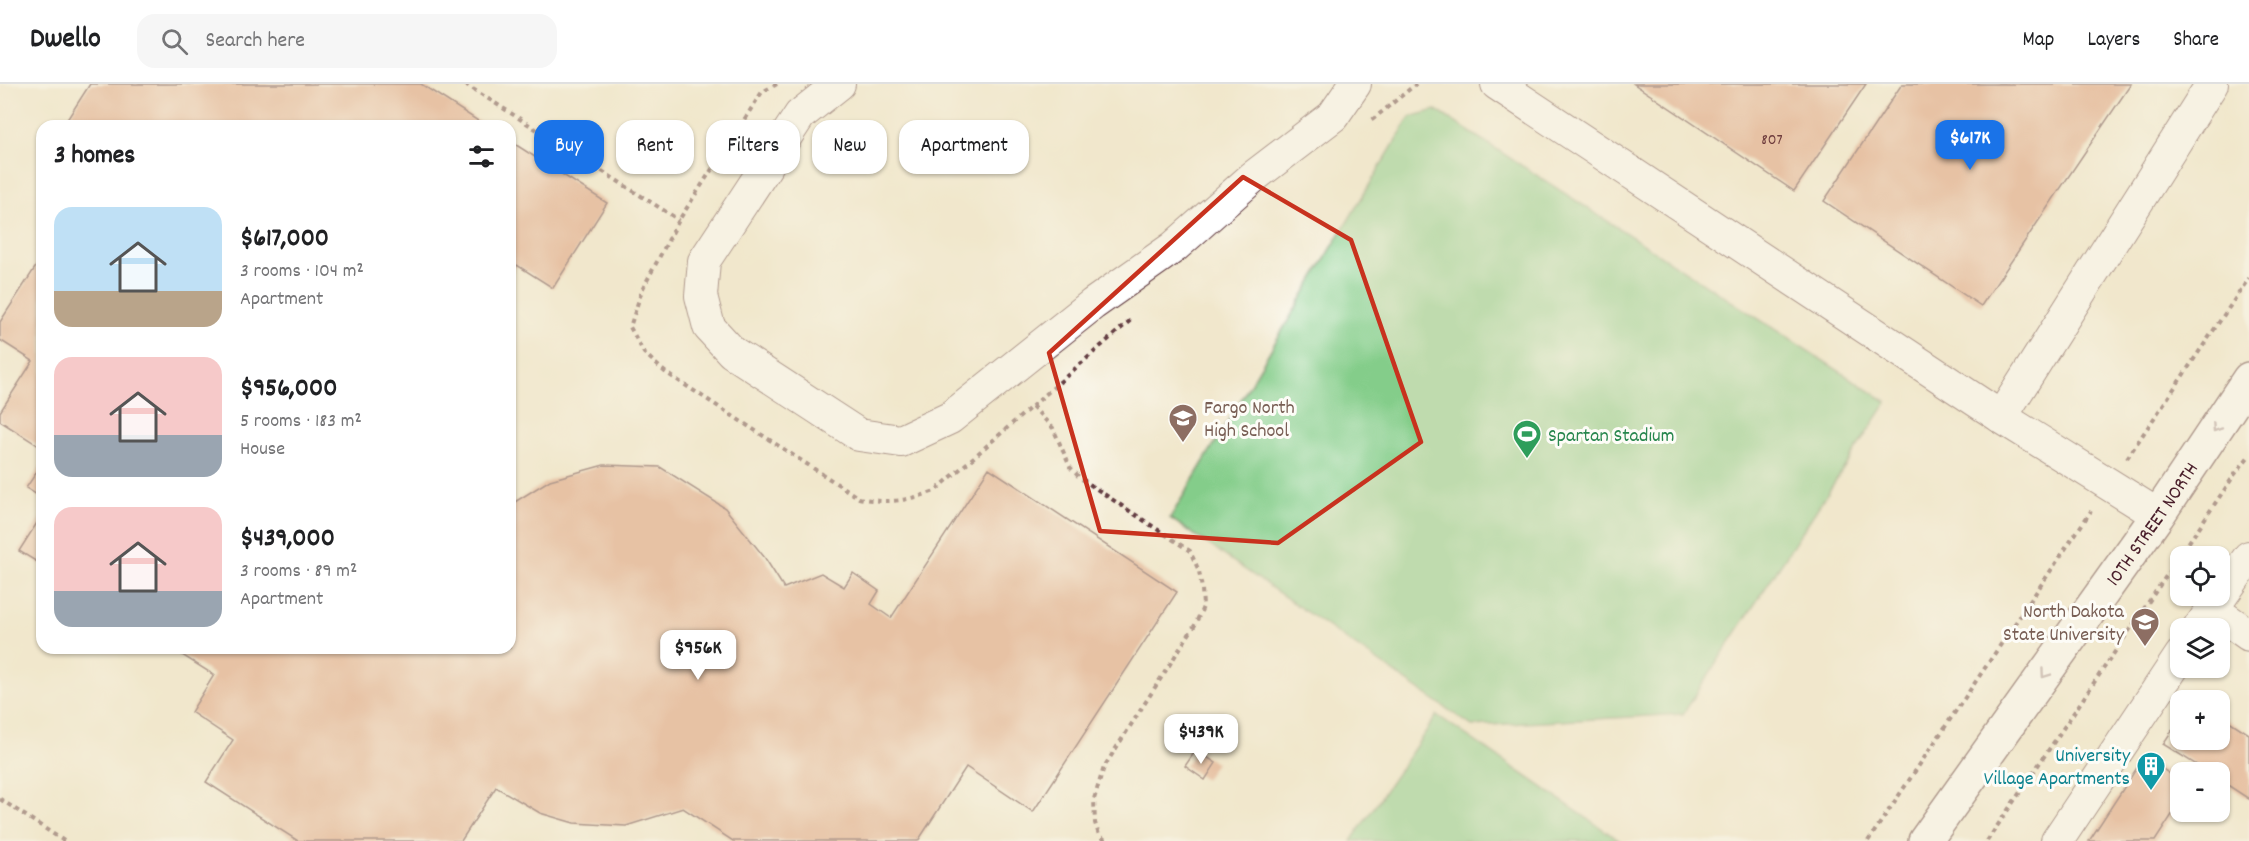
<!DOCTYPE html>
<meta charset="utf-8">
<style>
:root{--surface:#fff;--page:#f6f6f6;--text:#202124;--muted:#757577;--line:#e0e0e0;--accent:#1a73e8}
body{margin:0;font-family:Dekko,sans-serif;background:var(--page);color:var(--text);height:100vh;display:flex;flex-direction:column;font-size:22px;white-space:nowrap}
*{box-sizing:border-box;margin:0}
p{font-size:20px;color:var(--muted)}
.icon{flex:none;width:33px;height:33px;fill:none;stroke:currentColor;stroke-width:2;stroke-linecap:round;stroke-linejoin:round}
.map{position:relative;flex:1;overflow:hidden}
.details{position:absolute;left:36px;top:36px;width:480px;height:534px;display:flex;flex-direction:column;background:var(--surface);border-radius:18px;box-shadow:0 2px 4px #0004}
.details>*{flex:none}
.guide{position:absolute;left:534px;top:36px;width:570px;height:54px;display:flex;gap:12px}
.tools{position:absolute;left:2170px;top:462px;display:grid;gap:12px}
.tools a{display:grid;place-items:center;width:60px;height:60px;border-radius:12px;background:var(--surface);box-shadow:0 2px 4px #0004;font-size:30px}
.price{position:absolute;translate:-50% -51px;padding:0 14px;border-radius:12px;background:#fff;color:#222;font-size:20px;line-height:39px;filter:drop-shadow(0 2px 3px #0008)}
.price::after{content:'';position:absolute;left:50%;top:36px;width:18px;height:14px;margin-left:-9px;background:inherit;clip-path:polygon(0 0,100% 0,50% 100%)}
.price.on{background:var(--accent);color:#fff}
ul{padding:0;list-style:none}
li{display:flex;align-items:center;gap:18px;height:150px;padding:0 18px}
li span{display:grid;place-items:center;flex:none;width:168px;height:120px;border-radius:18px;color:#555}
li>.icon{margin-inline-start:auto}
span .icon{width:72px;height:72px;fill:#fffc;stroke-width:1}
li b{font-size:26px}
h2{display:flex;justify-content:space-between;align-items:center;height:72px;padding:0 18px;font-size:26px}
.pill{padding:0 21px;border-radius:18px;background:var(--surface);box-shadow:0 2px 4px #0004;font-size:21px;line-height:54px}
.pill.on{background:var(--accent);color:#fff}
header{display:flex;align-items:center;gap:36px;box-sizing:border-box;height:84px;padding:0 30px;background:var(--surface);border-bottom:2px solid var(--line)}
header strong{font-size:28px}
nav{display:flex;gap:33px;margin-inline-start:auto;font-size:21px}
.search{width:420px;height:54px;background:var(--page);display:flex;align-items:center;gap:15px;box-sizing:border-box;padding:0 21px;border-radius:18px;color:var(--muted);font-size:22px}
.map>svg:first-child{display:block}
</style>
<header>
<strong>Dwello</strong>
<div class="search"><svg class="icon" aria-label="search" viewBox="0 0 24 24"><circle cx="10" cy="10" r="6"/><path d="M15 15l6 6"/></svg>Search here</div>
<nav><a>Map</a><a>Layers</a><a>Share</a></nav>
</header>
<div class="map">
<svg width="2249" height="757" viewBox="0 0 2249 757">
<rect width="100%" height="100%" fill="#fdfcf7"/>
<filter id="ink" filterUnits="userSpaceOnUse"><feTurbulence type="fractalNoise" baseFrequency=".0167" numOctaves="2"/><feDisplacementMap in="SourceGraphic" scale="12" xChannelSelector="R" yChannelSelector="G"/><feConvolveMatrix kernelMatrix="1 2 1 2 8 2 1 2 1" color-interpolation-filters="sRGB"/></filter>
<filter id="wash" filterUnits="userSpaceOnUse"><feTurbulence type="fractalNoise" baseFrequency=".008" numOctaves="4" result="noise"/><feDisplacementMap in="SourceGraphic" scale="24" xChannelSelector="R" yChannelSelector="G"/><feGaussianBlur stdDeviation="1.35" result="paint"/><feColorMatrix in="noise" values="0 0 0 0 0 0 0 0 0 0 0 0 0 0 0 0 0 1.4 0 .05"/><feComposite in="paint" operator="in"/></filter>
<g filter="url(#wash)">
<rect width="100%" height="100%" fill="#f1e7cc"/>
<g fill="#84cd8a" stroke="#67765a" stroke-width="1.5">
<polygon points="1436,26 1887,318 1683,630 1472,642 1170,434 1410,33"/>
<polygon points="1437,631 1620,757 1351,757"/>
</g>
<g id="blocks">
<g fill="#db9473">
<polygon points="90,0 421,0 486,42 63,42"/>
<polygon points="1634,0 1866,0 1794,107"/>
<polygon points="1902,0 2131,0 1981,222 1824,117"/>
<polygon points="510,57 607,119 553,204 517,181 510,192"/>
<polygon points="42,173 42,364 0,337 0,328 33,277 0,256 0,238"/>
<polygon points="42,380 42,414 26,404"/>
<polygon points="604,381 660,383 725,424 765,474 784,504 821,489 844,503 853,489 879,507 871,520 891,534 989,384 1177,508 1033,728 966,683 918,757 733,757 683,724 626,742 574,739 540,729 496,703 461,757 298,757 206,698 233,656 191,628 214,591 171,564 510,564 510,421 550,396"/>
<polygon points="42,431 42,481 19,467"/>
<polygon points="2220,631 2249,650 2249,715 2220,696 2220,688 2208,688 2163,660 2181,633 2181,656 2220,656"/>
<polygon points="1196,666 1216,679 1205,696 1185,682"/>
<polygon points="2144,673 2181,697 2181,717 2155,757 2089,757"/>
</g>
</g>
</g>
<g filter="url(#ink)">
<use href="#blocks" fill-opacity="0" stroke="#633d43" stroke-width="1.5"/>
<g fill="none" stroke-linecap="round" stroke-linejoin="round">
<g stroke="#633d43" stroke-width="34">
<g id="minor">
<polyline points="839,0 800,31 704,177 701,212 709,243 732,268 859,351 901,357 950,334 1093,220 1174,163 1253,93 1333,32 1355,0"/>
<polyline points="1497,0 2001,333 2158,431"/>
<polyline points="2001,333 2212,0"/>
<polyline points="2212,525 2249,551"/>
<polyline points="2199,544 2249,473"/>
<polyline points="2057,757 2181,571"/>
</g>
</g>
<g stroke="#633d43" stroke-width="36">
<g id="major">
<path id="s1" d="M1925,757L2158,431L2249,295"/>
</g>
</g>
<g stroke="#633d43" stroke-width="4" stroke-dasharray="4.5 4.5" stroke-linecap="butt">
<polyline points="465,0 679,136"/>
<path d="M777,0L762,8L679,136L642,206L630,243L644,269L665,288L859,414C888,420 907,417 935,407L1133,234"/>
<polyline points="1372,36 1416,0"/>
<polyline points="1032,322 1053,344 1070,383 1080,394 1190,467 1199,487 1202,505 1203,523 1195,541 1104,683 1094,715 1095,739 1099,751 1107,757"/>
<polyline points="2127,374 2249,194"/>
<polyline points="0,715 64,757"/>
<polyline points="1868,757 2091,427"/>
<polyline points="1987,757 2235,390 2249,372"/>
</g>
<use href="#minor" stroke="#fff" stroke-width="32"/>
<use href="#major" stroke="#fff" stroke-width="33"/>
</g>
<defs><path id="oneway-chevron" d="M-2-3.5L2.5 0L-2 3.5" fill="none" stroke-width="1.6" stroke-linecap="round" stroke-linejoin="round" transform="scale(1.5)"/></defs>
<g stroke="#ae9aa0">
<use href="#oneway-chevron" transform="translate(2216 344) rotate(124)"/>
<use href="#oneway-chevron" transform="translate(2045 590) rotate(125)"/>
</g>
</g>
<path d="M0 0H2249V757H0ZM1243,93L1351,156L1421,358L1278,459L1100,447L1049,269Z" fill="#f1e7cc" fill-opacity=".55" fill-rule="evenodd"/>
<path fill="none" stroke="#c8321e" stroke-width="4.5" stroke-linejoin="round" d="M1243,93L1351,156L1421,358L1278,459L1100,447L1049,269Z"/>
<defs>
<g id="school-pin" transform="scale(1.5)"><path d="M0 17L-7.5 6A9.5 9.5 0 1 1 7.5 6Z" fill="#8d6e63" stroke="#fdfcf7"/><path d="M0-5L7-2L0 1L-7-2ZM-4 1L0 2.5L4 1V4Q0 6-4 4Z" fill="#fff"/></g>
<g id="stadium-pin" transform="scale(1.5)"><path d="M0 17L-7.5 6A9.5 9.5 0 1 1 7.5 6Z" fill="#2e9e5b" stroke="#fdfcf7"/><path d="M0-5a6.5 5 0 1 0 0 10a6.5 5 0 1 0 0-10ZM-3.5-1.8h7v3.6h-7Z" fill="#fff"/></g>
<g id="university-pin" transform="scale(1.5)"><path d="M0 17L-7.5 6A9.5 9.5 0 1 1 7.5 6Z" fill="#8d6e63" stroke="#fdfcf7"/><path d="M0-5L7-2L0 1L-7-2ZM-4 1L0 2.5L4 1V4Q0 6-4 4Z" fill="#fff"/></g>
<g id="building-pin" transform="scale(1.5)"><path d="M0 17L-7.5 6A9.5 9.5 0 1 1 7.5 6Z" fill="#0f9aa8" stroke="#fdfcf7"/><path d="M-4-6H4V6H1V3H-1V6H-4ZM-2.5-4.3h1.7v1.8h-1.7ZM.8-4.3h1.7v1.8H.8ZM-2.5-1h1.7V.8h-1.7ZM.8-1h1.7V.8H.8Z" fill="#fff"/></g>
</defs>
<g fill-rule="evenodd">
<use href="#school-pin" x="1183" y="334"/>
<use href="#stadium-pin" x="1527" y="350"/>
<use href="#university-pin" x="2145" y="538"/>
<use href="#building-pin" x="2151" y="682"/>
</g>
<g text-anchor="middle" stroke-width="6" stroke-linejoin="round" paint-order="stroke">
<g font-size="16" fill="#6e3c3d">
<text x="1772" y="60">807</text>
</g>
<g font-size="20" fill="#785e54" stroke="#fdfcf7" text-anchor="start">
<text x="1204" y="329">Fargo North<tspan x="1204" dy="23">High School</tspan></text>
<text x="2124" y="533" text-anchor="end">North Dakota<tspan x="2124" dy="23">State University</tspan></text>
</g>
<g font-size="20" fill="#27864d" stroke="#fdfcf7" text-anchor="start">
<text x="1548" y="357">Spartan Stadium</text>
</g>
<g font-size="20" fill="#4a1f2b" stroke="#fdfcf7">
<text dy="7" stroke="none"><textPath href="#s1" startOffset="390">10TH STREET NORTH</textPath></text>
</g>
<g font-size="20" fill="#0d838f" stroke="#fdfcf7" text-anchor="end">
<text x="2130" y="677">University<tspan x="2130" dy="23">Village Apartments</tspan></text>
</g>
</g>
</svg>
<div class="tools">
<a><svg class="icon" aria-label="locate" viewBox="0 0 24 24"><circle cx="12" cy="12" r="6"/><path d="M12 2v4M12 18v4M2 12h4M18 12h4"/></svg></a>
<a><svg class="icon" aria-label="layers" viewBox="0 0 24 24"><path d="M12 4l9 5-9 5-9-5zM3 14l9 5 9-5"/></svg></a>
<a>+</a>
<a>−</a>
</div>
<b class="price on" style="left:1970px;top:87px">$617K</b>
<b class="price" style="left:698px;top:597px">$956K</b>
<b class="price" style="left:1201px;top:681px">$439K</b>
<div class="guide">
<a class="pill on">Buy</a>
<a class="pill">Rent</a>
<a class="pill">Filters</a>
<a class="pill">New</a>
<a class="pill">Apartment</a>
</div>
<section class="details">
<h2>3 homes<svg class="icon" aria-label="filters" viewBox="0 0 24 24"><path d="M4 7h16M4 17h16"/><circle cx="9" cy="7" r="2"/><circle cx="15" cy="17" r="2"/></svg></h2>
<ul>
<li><span style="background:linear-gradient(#bfe0f5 70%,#b9a48a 0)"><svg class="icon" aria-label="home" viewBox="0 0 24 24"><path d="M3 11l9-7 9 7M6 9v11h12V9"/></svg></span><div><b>$617,000</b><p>3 rooms · 104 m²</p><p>Apartment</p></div></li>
<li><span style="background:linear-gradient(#f6c9c9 65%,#9aa5b1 0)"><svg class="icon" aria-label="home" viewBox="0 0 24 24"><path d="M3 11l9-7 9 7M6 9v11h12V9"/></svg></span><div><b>$956,000</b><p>5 rooms · 183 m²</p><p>House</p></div></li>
<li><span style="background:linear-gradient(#f6c9c9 70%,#9aa5b1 0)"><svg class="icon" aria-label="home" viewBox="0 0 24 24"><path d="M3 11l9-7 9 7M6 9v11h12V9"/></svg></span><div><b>$439,000</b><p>3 rooms · 89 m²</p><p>Apartment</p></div></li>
</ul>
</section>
</div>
